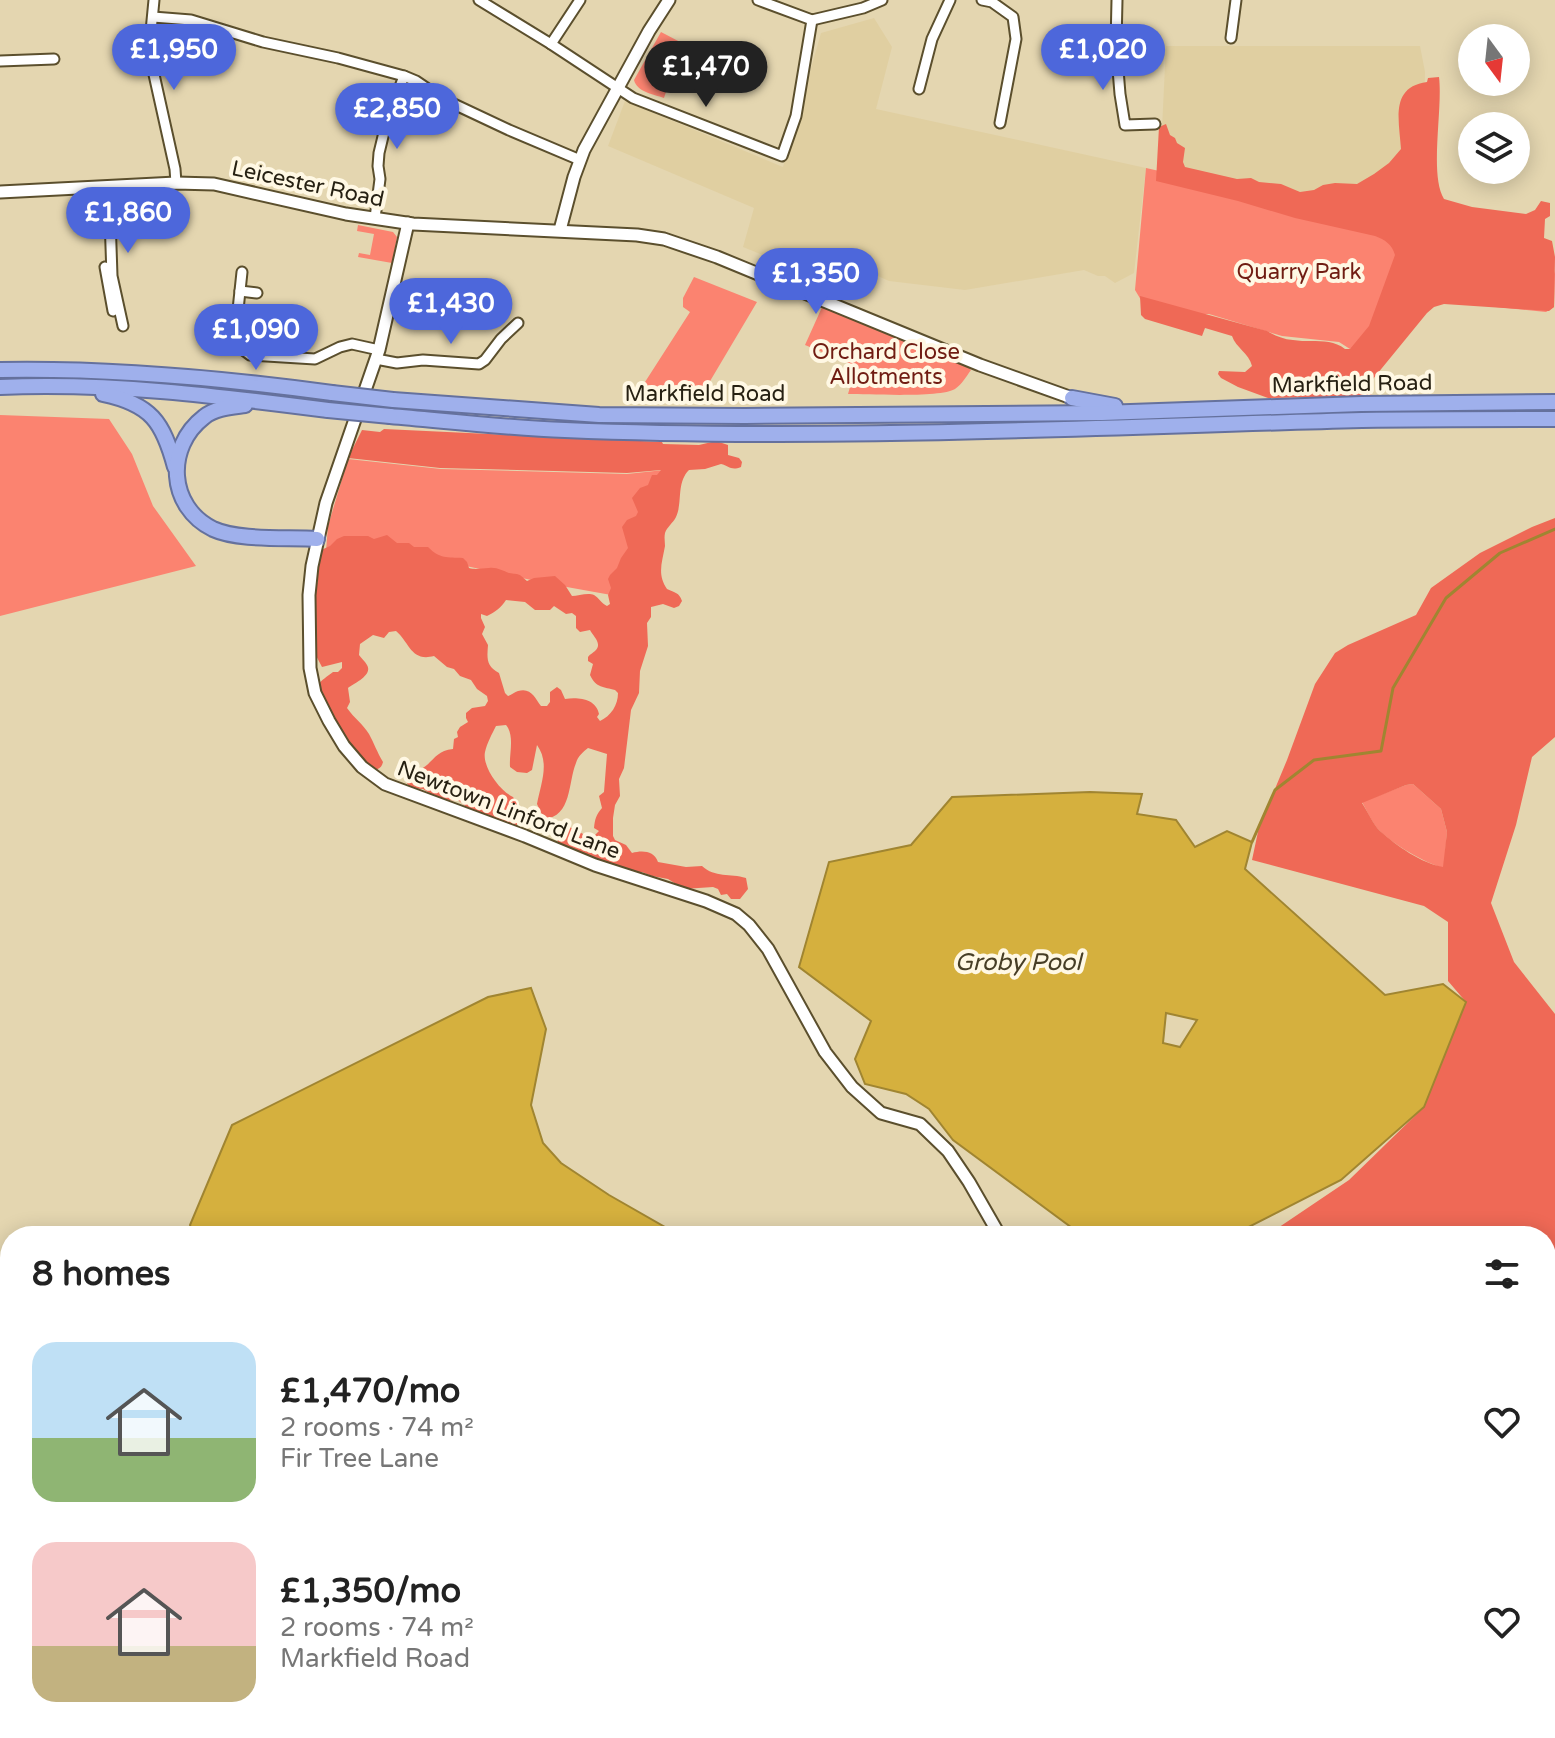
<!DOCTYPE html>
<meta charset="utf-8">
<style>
:root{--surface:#fff;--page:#f2f2f2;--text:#222;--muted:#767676;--accent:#4d67db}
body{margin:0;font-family:"Varela Round",sans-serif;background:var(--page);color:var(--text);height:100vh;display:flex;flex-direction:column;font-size:30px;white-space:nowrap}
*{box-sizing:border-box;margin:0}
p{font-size:26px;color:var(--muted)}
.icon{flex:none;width:44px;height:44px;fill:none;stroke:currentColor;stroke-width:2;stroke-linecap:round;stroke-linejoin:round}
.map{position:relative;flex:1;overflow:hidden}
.side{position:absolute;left:0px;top:1226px;width:1556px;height:512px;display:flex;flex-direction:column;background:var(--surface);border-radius:32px 32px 0 0;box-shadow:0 4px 20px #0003}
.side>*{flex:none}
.needle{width:52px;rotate:165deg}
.tools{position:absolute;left:1458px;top:24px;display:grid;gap:16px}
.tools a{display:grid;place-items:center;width:72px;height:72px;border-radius:50%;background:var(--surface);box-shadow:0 4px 20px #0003;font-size:40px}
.price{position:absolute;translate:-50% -68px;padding:0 18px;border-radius:28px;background:var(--accent);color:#fff;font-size:26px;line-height:52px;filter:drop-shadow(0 2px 4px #0008)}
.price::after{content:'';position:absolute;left:50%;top:48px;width:24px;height:18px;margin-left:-12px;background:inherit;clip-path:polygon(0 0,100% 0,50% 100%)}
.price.on{background:#222;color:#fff}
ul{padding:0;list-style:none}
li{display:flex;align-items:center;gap:24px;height:200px;padding:0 32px}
li span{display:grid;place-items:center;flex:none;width:224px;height:160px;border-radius:24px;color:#555}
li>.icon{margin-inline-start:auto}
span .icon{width:96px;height:96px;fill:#fffc;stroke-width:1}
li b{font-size:34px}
h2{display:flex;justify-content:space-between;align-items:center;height:96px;padding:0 32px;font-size:34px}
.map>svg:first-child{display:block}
</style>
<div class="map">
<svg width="1555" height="1738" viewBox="0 0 1555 1738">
<rect width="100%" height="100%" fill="#e4d6b0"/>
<g fill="#e0cfa1">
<polygon points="874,18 892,47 876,109 1146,168 1134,273 1115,283 1105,276 1098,276 1084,270 965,290 889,281 822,251 810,274 743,247 754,208 608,146 625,101 783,167 821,33"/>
<polygon points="1166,46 1420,46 1425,72 1421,227 1160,170"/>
</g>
<g fill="#fb8370">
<path d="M661,32L682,43L664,98C653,94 637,92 634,80Z"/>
<polygon points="1146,168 1402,226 1541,229 1555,274 1554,307 1546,312 1436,301 1350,349 1339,342 1282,336 1209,314 1173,315 1144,305 1135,290"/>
<polygon points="358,225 393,232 397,237 392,263 358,257 359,253 370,255 374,234 357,231"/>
<polygon points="694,277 757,302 700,398 636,396 690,312 683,307 683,298"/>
<path d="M823,305L965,365L971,370C966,377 962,384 955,389C941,398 868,394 848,394L856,366L805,345Z"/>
<polygon points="0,415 109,419 132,454 153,506 196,566 0,616"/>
<polygon points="348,459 441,469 627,474 664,470 628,598 550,584 415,555 326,551 328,526"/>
<path d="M1413,784L1441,809L1447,832L1444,868C1426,864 1391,843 1378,829C1372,822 1367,811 1362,802L1406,785Z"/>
</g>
<g fill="#ef6956" fill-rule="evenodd">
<path d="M1439,77C1443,109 1429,175 1444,199L1472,207L1526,214L1535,210L1541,201L1550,203V216L1545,219L1544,238L1552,241L1555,257L1554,307L1549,311L1444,304L1434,307L1427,313L1373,379L1371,396L1268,398L1238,387L1221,378L1218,374L1219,371L1245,372L1252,366C1249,353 1236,348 1232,336L1205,328L1202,336L1145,319L1141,315L1140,296L1267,331C1276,336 1283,339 1293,340C1311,343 1330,337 1345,349H1350L1369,326L1395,255C1392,244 1385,240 1375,236L1295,218L1238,201L1156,181L1159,127L1166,124L1170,135L1175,138L1177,143L1185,148L1183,162L1185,167L1237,179L1251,178L1259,182L1281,184L1300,192L1314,190L1323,185L1335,183L1357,184L1374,174L1389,163L1401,149C1399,120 1390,87 1427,82L1428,78Z"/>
<path d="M384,429L662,442L663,444L699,445L716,441L728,445V455L739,458L742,462L741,467C731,471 729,466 721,464L705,469L689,470C676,483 683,502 676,517C673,523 667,527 665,533C664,538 665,542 665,546C662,563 657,574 667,589C675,593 679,592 682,601L679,606L674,608L663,604L651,607V617L647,623L648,646L640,671L639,693L631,710L624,768L619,779L620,796L615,805L613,818V836L615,840L626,845L632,853C643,850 654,851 658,862L686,867L702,866C715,878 730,873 746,878L748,889L740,899H731L727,894L721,895L718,889L713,887L684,889L668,879L652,876L642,872L633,873L611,866L558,843L556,826L564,824L585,835H595L599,831L594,828C595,819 596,815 602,808L599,796L604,792L607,754L588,748C583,752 578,756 576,763C568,782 572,817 544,819L537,804C541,783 550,763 537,745L532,770L527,773L517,772L510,767C509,753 515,736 506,725L496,726C492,734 487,743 485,752C482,767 500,791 513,797L517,803V826H510L489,815L474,813L459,801L439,799L423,789L410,788L407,783L408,778L402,770L407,766L419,770C434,763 434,751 453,749L454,739L458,737L457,732L460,727L468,722L466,718V713L472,708L485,706L488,701L487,696L477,689L471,680L460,676L454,669L447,667L434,656C411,662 410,643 396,631L389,632L384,638L373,635L360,644L359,655C361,658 365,661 367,665C373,675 355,683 348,688L350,702L347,708C354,718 363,724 369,734C374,743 377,752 383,762C381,770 376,770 368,770L350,748L347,737L330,714L318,685C321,680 328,676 333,672H338L342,668V662L322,667L312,648L313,592L318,581L317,572L313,564L319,551L330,546L337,539L344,536H368L374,539L387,535L397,543H409L414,547H428C440,559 447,557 463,558L467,562L469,568C477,570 481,568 489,568C497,567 503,571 509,573C520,575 517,572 527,581L534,578L555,576L565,585L572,596C578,596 588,592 594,595C599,598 601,603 607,606L610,604L608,595L611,588L608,579L610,575L617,568L621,558L628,548L622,527L627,520L636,516L638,512L632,498L640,488L648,485L652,475H657L661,470L627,473L440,468L348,458L362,430L380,432ZM506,600L525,602L535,610H550L554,606L566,614L572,613L576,616V628L580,632L590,630C593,636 603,644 595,651C593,653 590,654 588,657V661L593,664L590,675C596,688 604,687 615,690L618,693C618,705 611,716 600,721L597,717L599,714C596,699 579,697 565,699L561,690L557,687L550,692V702L547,706H541C535,698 531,687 518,691C515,692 511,695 508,696L505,693L499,673C486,666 487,658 488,645L482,634L485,627L481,618V614L487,616C495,612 501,608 506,600Z"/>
<path d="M1555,518V737L1532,757L1516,825L1491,903L1514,962L1555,1014V1277L1546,1279V1236H1266L1349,1180L1424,1107L1466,1002L1448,981V922L1424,906L1252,860L1259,827L1287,760L1315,684L1335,653L1348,645L1416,615L1431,588L1480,553L1532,527ZM1413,784L1441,809L1447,832L1443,867C1421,863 1397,846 1380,831C1373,824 1368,812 1362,803L1406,785Z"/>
<polygon points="47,1728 246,1728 246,1738 44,1738"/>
<polygon points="679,1728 1163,1728 1171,1738 650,1738"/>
</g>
<g fill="#d5b03e" stroke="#a08531" stroke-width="2" fill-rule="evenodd">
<path d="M1090,792L1142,794L1137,814L1176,820L1195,847L1227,831L1252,842L1245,869L1385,995L1443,984L1466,1002L1424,1107L1341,1180L1231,1236H1083L953,1140L929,1109L906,1094L865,1084L855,1059L871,1021L799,967L829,862L911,845L952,797ZM1166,1013L1197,1020L1180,1047L1163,1043Z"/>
<polygon points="531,988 546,1029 531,1105 543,1143 561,1163 609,1195 670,1230 672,1236 194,1236 190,1225 232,1125 488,997"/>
</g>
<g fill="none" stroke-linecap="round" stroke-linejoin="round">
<polyline stroke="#a08531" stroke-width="3" points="1252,842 1275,790 1314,760 1381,751 1393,688 1446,598 1500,553 1555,529"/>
<g stroke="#5b4f2d" stroke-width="13">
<g id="minor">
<polyline points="154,0 149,52 175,169 176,183"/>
<polyline points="479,0 551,44"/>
<polyline points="580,0 551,44 633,98 782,156 796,116 812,20"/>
<polyline points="758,0 812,20 863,8 882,0"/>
<polyline points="982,0 992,2 1013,17 1016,39 1000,123"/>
<polyline points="1117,0 1116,45 1120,94 1125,125 1155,124"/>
<polyline points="153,17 191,20 263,42 338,58 404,76 416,81 441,98 509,130 580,160"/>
<polyline points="1231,38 1236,0"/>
<polyline points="0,61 54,59"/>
<polyline points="919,89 932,39 950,0"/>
<polyline points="109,187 112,276 123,326"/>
<polyline points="375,218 380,179 378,166 379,153 386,124 404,76"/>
<polyline points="105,267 113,311"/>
<polyline points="242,272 235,338 242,349 250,355 315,359 340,347 352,344 379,350"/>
<polyline points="240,291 257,293"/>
<polyline points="376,359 397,363 423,360 479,364 485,360 501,339 518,323"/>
</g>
</g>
<g stroke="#5b4f2d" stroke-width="15">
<g id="tertiary">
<polyline points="0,192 176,183 214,184 346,214 413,224 637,235 664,239 717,257 980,365 1072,398"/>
<polyline points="408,223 379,350 326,503 312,566 309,595 310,668 315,693 329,721 344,746 362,767 385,784 525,836 595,865 706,901 736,914 749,925 768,949 825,1052 852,1087 881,1113 920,1124 948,1151 969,1182 1000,1236"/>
<polyline points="560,230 574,177 584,150 649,31 669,0"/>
<polyline points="1179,1728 1187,1738"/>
</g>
</g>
<g stroke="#65719d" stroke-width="18">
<g id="trunk">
<path d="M0,370C112,368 222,378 332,393"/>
<path d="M0,387C110,382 219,396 328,410"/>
<path d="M103,394C151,404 163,422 175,467"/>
<polyline points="1072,398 1115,406"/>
<polyline points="393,400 599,415 745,416 1102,413 1361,404 1555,402"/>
<path d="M245,405C231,407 215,408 204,417C165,447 168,507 213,529C239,541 288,537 317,539"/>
<path d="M390,416C448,421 507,428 565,430C831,441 1096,427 1362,420C1426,419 1491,419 1555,419"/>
</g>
</g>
<use href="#minor" stroke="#fff" stroke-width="9"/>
<use href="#tertiary" stroke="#fff" stroke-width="11"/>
<use href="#trunk" stroke="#9fb0ec" stroke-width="14"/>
<g stroke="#65719d" stroke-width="18" stroke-linecap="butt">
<g id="trunk-bridge">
<polyline points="332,393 393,400"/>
<polyline points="328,410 390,416"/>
</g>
</g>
<use href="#trunk-bridge" stroke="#9fb0ec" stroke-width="14"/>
</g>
<g text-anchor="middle" stroke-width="8" stroke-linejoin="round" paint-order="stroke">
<g font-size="22" fill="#262012" stroke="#fff8e4">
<text transform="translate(308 183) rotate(12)" y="8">Leicester Road</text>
<text transform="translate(1352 383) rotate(-1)" y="8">Markfield Road</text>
<text x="705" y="401">Markfield Road</text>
<text transform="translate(509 809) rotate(21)" y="8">Newtown Linford Lane</text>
</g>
<g font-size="22" fill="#701c12" stroke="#fff8e4">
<text x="1299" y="279">Quarry Park</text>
<text x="886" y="359">Orchard Close<tspan x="886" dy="25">Allotments</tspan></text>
</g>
<g font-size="24" font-style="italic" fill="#473e26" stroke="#fff8e4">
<text x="1018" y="970">Groby Pool</text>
</g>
</g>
</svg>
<div class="tools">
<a><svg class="needle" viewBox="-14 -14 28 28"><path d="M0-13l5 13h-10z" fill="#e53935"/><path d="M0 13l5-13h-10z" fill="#767676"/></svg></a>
<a><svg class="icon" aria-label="layers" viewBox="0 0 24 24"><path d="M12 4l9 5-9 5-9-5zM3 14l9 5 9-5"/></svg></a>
</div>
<b class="price" style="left:174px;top:92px">£1,950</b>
<b class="price" style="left:1103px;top:92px">£1,020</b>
<b class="price on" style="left:706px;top:109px">£1,470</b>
<b class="price" style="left:397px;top:151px">£2,850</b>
<b class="price" style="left:128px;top:255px">£1,860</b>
<b class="price" style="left:816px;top:316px">£1,350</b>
<b class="price" style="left:451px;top:346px">£1,430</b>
<b class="price" style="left:256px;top:372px">£1,090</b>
<section class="side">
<h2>8 homes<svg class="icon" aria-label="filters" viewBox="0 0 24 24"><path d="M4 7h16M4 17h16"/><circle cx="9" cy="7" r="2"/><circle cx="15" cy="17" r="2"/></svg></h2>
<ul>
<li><span style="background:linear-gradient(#bfe0f5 60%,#8fb573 0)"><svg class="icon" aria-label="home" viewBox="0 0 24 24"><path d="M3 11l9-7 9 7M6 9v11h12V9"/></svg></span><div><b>£1,470/mo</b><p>2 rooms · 74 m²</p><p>Fir Tree Lane</p></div><svg class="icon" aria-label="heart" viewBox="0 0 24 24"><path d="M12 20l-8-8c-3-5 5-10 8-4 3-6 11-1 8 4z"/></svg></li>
<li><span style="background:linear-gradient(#f6c9c9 65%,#c2b280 0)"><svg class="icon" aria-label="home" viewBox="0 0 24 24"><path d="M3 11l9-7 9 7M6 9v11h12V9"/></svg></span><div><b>£1,350/mo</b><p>2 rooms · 74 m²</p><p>Markfield Road</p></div><svg class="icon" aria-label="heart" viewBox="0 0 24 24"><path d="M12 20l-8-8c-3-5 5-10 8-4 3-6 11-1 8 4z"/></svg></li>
</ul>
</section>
</div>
